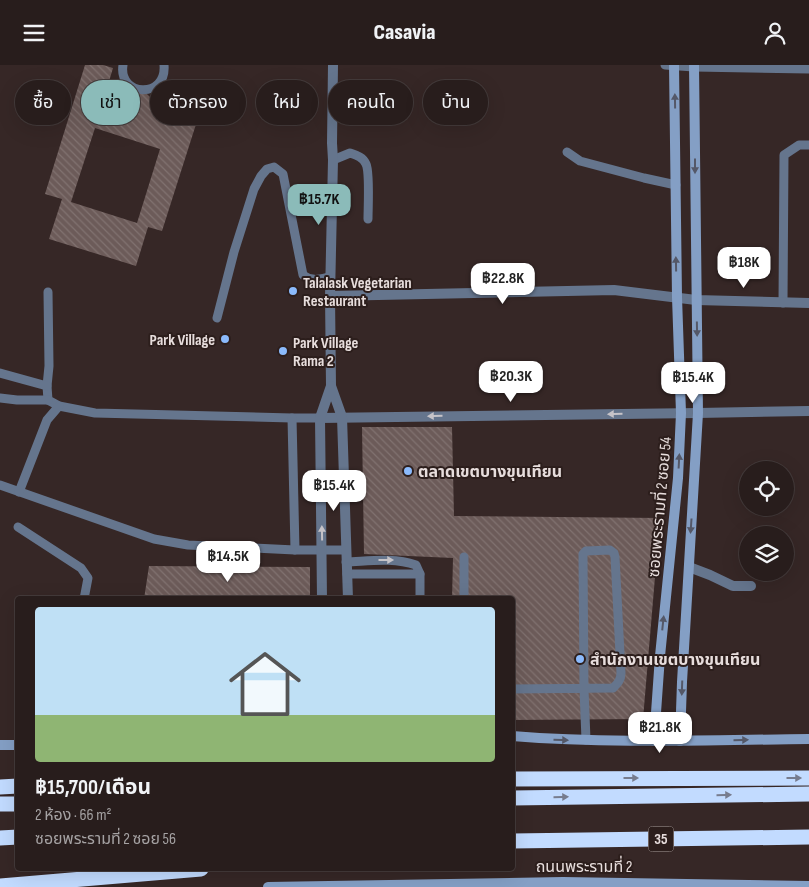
<!DOCTYPE html>
<html lang="th">
<meta charset="utf-8">
<style>
:root{--surface:#281d1c;--page:#342a29;--text:#f1f3f6;--muted:#a5a2a3;--line:#443b3b;--accent:#8bbbb9}
body{margin:0;font-family:"Sofia Sans Condensed","Noto Sans Thai",sans-serif;background:var(--page);color:var(--text);height:100vh;display:flex;flex-direction:column;font-size:19px;white-space:nowrap}
*{box-sizing:border-box;margin:0}
p{font-size:16px;color:var(--muted)}
.icon{flex:none;width:28px;height:28px;fill:none;stroke:currentColor;stroke-width:2;stroke-linecap:round;stroke-linejoin:round}
.map{position:relative;flex:1;overflow:hidden}
.side{position:absolute;left:15px;top:531px;width:500px;height:275px;display:flex;flex-direction:column;background:var(--surface);border-radius:5px;box-shadow:0 5px 20px #0002,0 0 0 1px var(--line)}
.side>*{flex:none}
.guide{position:absolute;left:15px;top:15px;width:500px;height:45px;display:flex;gap:10px}
.tools{position:absolute;left:739px;top:396px;display:grid;gap:10px}
.tools a{display:grid;place-items:center;width:55px;height:55px;border-radius:50%;background:var(--surface);box-shadow:0 5px 20px #0002,0 0 0 1px var(--line);font-size:25px}
.price{position:absolute;translate:-50% -42px;padding:0 11px;border-radius:10px;background:#fff;color:#222;font-size:16px;line-height:32px;filter:drop-shadow(0 1px 2px #0008)}
.price::after{content:'';position:absolute;left:50%;top:30px;width:15px;height:11px;margin-left:-8px;background:inherit;clip-path:polygon(0 0,100% 0,50% 100%)}
.price.active{background:var(--accent);color:#111}
ul{padding:0;list-style:none}
li{display:grid;align-content:center;gap:10px;height:265px;padding:0 20px}
li span{display:grid;place-items:center;height:155px;border-radius:5px;color:#555}
li>.icon{margin-inline-start:auto}
span .icon{width:90px;height:90px;fill:#fffc;stroke-width:1}
li b{font-size:21px}
.chip{padding:0 18px;border-radius:22px;background:var(--surface);box-shadow:0 5px 20px #0002,0 0 0 1px var(--line);font-size:18px;line-height:45px}
.chip.active{background:var(--accent);color:#111}
header{display:flex;justify-content:space-between;align-items:center;height:65px;padding:0 20px;background:var(--surface);font-size:22px;font-weight:800}
.map>svg:first-child{display:block}
</style>
<header><svg class="icon" aria-label="menu" viewBox="0 0 24 24"><path d="M4 6h16M4 12h16M4 18h16"/></svg>Casavia<svg class="icon" aria-label="person" viewBox="0 0 24 24"><circle cx="12" cy="8" r="4"/><path d="M4 21q1-7 8-7t8 7"/></svg></header>
<div class="map">
<svg width="809" height="822" viewBox="0 0 809 822">
<defs>
<pattern id="building-back-hatch" width="6" height="6" patternUnits="userSpaceOnUse" patternTransform="scale(1.25)"><rect width="6" height="6" fill="#6c5b59"/><path d="M-1 5l2 2M0 0l6 6M5-1l2 2" fill="none" stroke="#817270"/></pattern>
</defs>
<rect width="100%" height="100%" fill="#362726"/>
<g fill="url(#building-back-hatch)" fill-rule="evenodd">
<path d="M85,0H103L113,3L104,33L117,36L122,29L131,25L146,28L153,35L155,40V49L170,53L180,23L205,31L162,166L148,162L136,201L49,174L62,134L45,129ZM95,63L160,84L137,158L71,137Z"/>
<polygon points="362,362 452,362 454,451 660,453 643,654 512,655 512,534 452,534 453,493 364,489"/>
<polygon points="149,501 310,502 310,534 144,534"/>
</g>
<g fill="none" stroke-linecap="round" stroke-linejoin="round">
<g stroke="#65758d" stroke-width="9">
<path d="M123,0C118,32 167,34 164,0"/>
<polyline points="665,0 694,2 809,4"/>
<polyline points="567,87 580,96 644,113 676,120"/>
<path d="M333,95L350,88C356,90 363,92 366,99C370,107 368,143 368,154"/>
<polyline points="48,227 49,301 47,321 48,335 59,341 95,348 292,353 320,353"/>
<polyline points="783,238 784,90 799,80 809,80"/>
<path d="M217,253L234,187L254,124L261,111L267,104L274,102L283,109L303,210C312,217 320,214 330,212"/>
<polyline points="0,308 47,321"/>
<polyline points="0,333 17,335 48,335"/>
<polyline points="292,353 295,485"/>
<polyline points="0,420 154,474 188,480 295,485 346,485"/>
<polyline points="19,427 47,355 59,341"/>
<polyline points="18,462 81,503 88,513 84,534"/>
<path d="M346,497C370,496 393,492 416,500L420,509V534"/>
<polyline points="347,509 420,509"/>
<polyline points="464,534 464,492"/>
<path d="M512,624L613,623C618,618 621,615 621,608L615,492L614,488L610,485L586,486L583,489L584,624L586,675"/>
</g>
<g stroke="#65758d" stroke-width="10">
<polyline points="330,231 614,225 696,235 809,238"/>
<polyline points="331,321 330,231 333,95 332,78 333,0"/>
<polyline points="320,353 698,348 809,346"/>
<polyline points="689,502 710,510 733,521 751,521"/>
<polyline points="322,534 320,353 331,321 342,352 348,534"/>
</g>
<g stroke="#849fc5" stroke-width="10">
<path d="M512,671C611,679 710,675 809,674"/>
<polyline points="654,676 660,591 678,413 681,348 677,232 674,0"/>
<polyline points="680,676 682,617 698,348 694,0"/>
<polyline points="0,680 18,680"/>
<polyline points="268,822 563,817 809,821"/>
</g>
<g stroke="#c2dbff" stroke-width="15">
<polyline points="512,714 809,713"/>
<polyline points="0,722 18,721"/>
<polyline points="512,733 809,729"/>
<polyline points="0,739 18,739"/>
<polyline points="0,773 18,772"/>
<polyline points="512,776 809,772"/>
<polyline points="0,821 201,804"/>
</g>
</g>
<defs><path id="oneway-solid" d="M-6-.8H1V-3.2L6.5 0L1 3.2V.8H-6Z" transform="scale(1.25)"/></defs>
<g fill="#545868">
<use href="#oneway-solid" transform="translate(675 36) rotate(-91)"/>
<use href="#oneway-solid" transform="translate(695 101) rotate(90)"/>
<use href="#oneway-solid" transform="translate(676 199) rotate(-91)"/>
<use href="#oneway-solid" transform="translate(697 264) rotate(89)"/>
<use href="#oneway-solid" transform="translate(679 396) rotate(-87)"/>
<use href="#oneway-solid" transform="translate(691 461) rotate(94)"/>
<use href="#oneway-solid" transform="translate(663 558) rotate(-84)"/>
<use href="#oneway-solid" transform="translate(682 623) rotate(92)"/>
<use href="#oneway-solid" transform="translate(561 675) rotate(2)"/>
<use href="#oneway-solid" transform="translate(741 675) rotate(-1)"/>
</g>
<g fill="#c6c3c8">
<use href="#oneway-solid" transform="translate(615 349) rotate(179)"/>
<use href="#oneway-solid" transform="translate(435 351) rotate(179)"/>
<use href="#oneway-solid" transform="translate(322 468) rotate(-91)"/>
<use href="#oneway-solid" transform="translate(386 495)"/>
</g>
<g fill="#777c8e">
<use href="#oneway-solid" transform="translate(631 713)"/>
<use href="#oneway-solid" transform="translate(794 713)"/>
<use href="#oneway-solid" transform="translate(724 730) rotate(-1)"/>
<use href="#oneway-solid" transform="translate(561 732) rotate(-1)"/>
</g>
<g fill="#8bbafc" stroke="#2c1e1c" stroke-width="2">
<circle cx="293" cy="226" r="5"/>
<circle cx="225" cy="274" r="5"/>
<circle cx="283" cy="286" r="5"/>
<circle cx="408" cy="406" r="5"/>
<circle cx="580" cy="594" r="5"/>
</g>
<g text-anchor="middle" stroke-width="4" stroke-linejoin="round" paint-order="stroke">
<rect fill="#2c1e1c" stroke="#afa4a2" stroke-width="1" x="648.5" y="761.5" width="25" height="25" rx="4"/>
<g font-size="15" font-weight="bold" fill="#e7dddc">
<text x="661" y="779">35</text>
</g>
<g font-size="16" font-weight="bold" fill="#e7dddc" stroke="#2c1e1c" text-anchor="start">
<text x="303" y="223">Talalask Vegetarian<tspan x="303" dy="18">Restaurant</tspan></text>
<text x="215" y="280" text-anchor="end">Park Village</text>
<text x="293" y="283">Park Village<tspan x="293" dy="18">Rama 2</tspan></text>
<text x="418" y="412">ตลาดเขตบางขุนเทียน</text>
<text x="590" y="600">สำนักงานเขตบางขุนเทียน</text>
</g>
<g font-size="16" fill="#e7dddc" stroke="#2c1e1c">
<text transform="translate(659 442) rotate(-85)" y="6">ซอยพระรามที่ 2 ซอย 54</text>
<text x="584" y="807">ถนนพระรามที่ 2</text>
</g>
</g>
</svg>
<div class="tools">
<a><svg class="icon" aria-label="locate" viewBox="0 0 24 24"><circle cx="12" cy="12" r="6"/><path d="M12 2v4M12 18v4M2 12h4M18 12h4"/></svg></a>
<a><svg class="icon" aria-label="layers" viewBox="0 0 24 24"><path d="M12 4l9 5-9 5-9-5zM3 14l9 5 9-5"/></svg></a>
</div>
<b class="price active" style="left:319px;top:161px">฿15.7K</b>
<b class="price" style="left:744px;top:224px">฿18K</b>
<b class="price" style="left:503px;top:240px">฿22.8K</b>
<b class="price" style="left:511px;top:338px">฿20.3K</b>
<b class="price" style="left:693px;top:339px">฿15.4K</b>
<b class="price" style="left:334px;top:447px">฿15.4K</b>
<b class="price" style="left:228px;top:518px">฿14.5K</b>
<b class="price" style="left:660px;top:689px">฿21.8K</b>
<div class="guide">
<a class="chip">ซื้อ</a>
<a class="chip active">เช่า</a>
<a class="chip">ตัวกรอง</a>
<a class="chip">ใหม่</a>
<a class="chip">คอนโด</a>
<a class="chip">บ้าน</a>
</div>
<section class="side">
<ul>
<li><span style="background:linear-gradient(#bfe0f5 70%,#8fb573 0)"><svg class="icon" aria-label="home" viewBox="0 0 24 24"><path d="M3 11l9-7 9 7M6 9v11h12V9"/></svg></span><div><b>฿15,700/เดือน</b><p>2 ห้อง · 66 m²</p><p>ซอยพระรามที่ 2 ซอย 56</p></div></li>
</ul>
</section>
</div>
